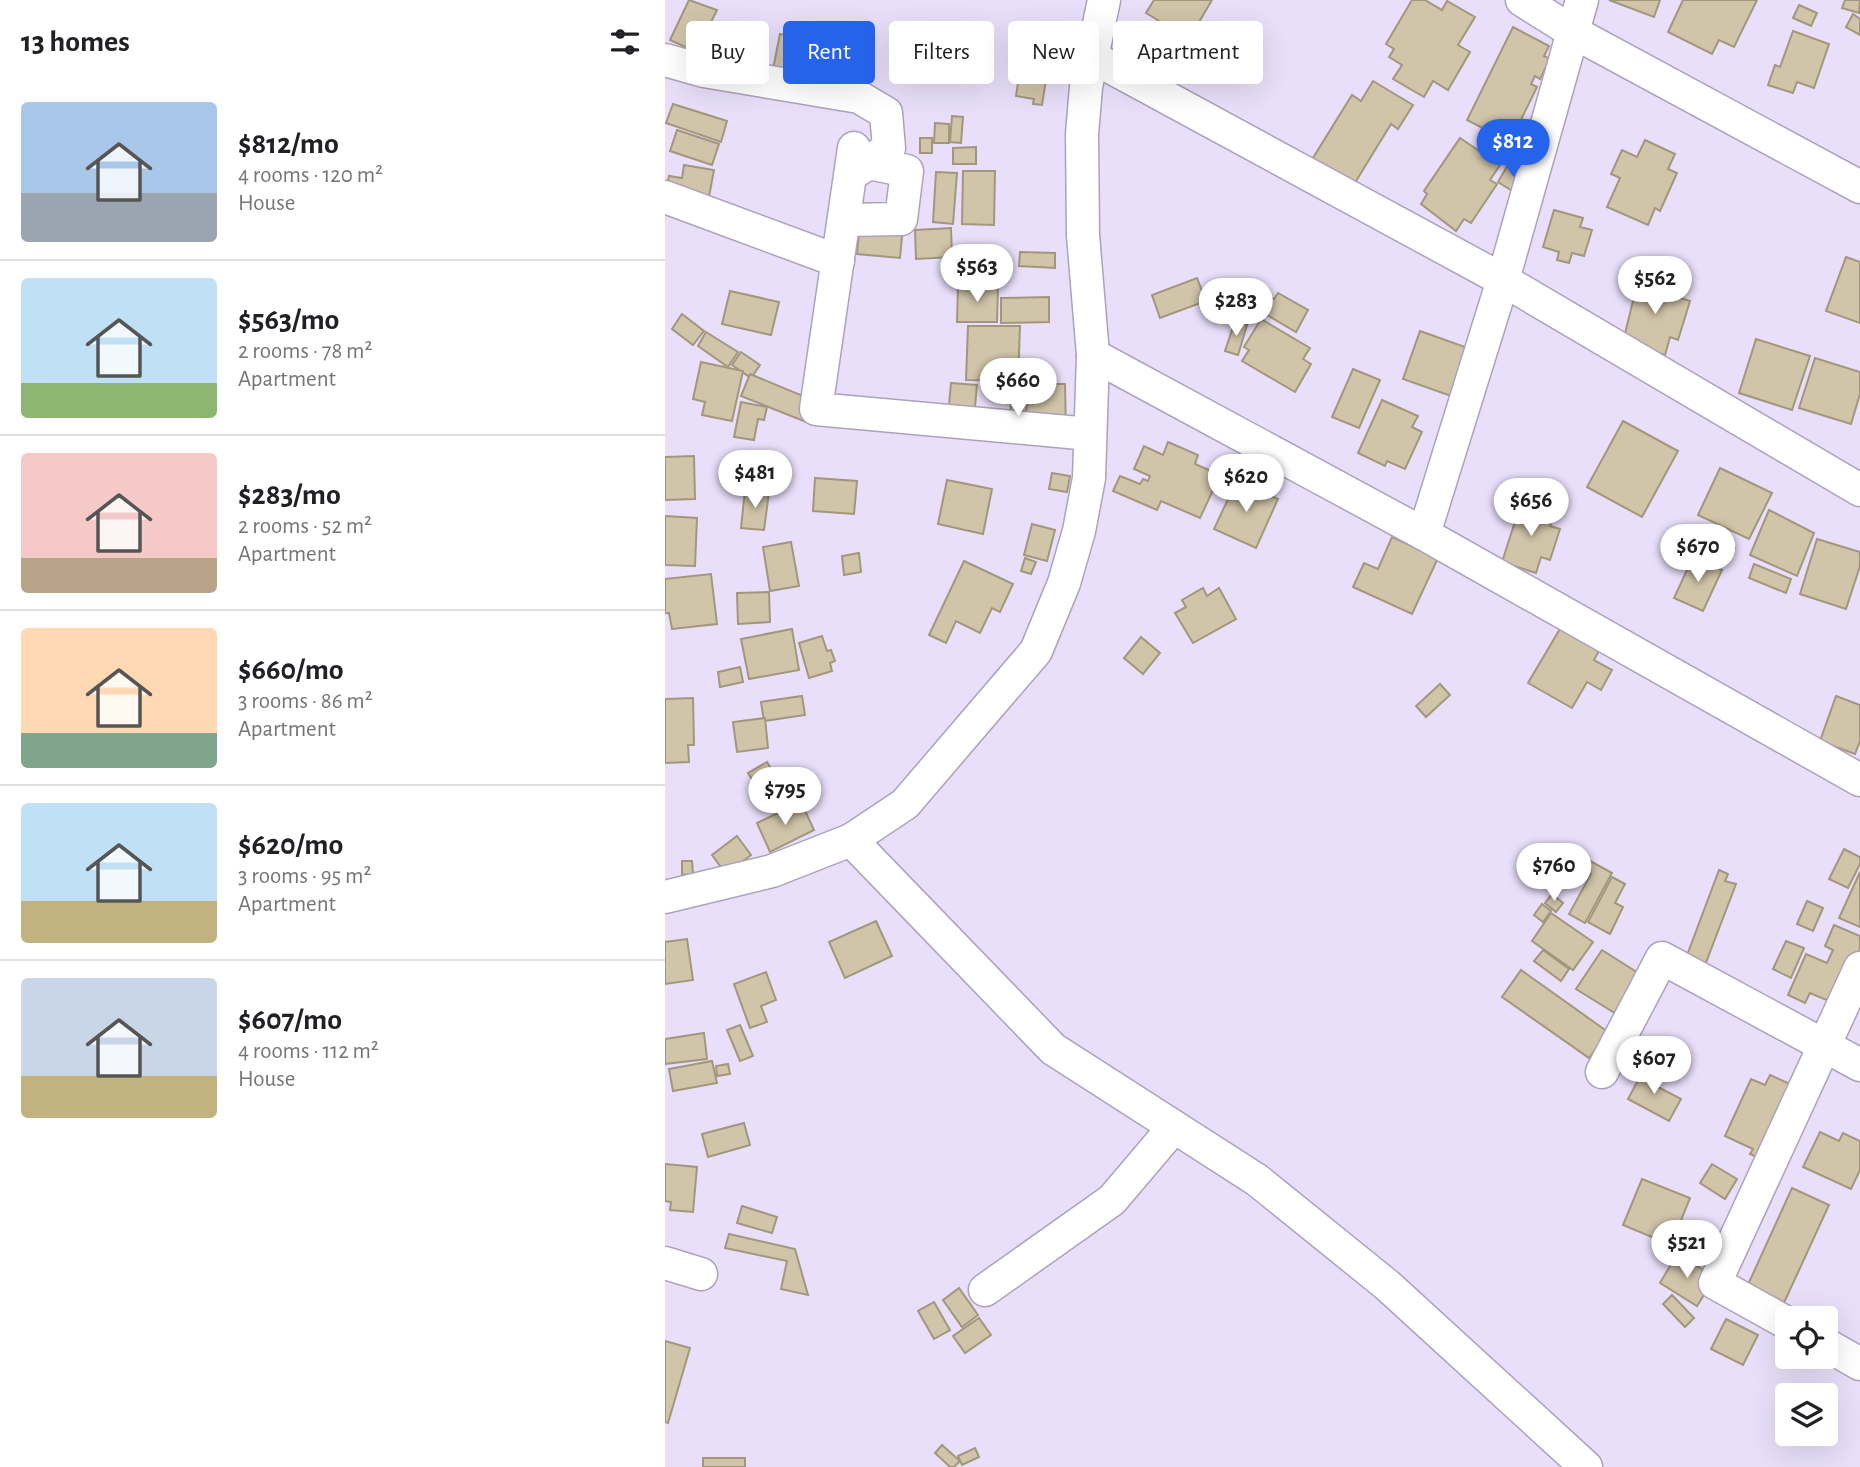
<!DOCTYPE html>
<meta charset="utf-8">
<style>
:root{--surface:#fff;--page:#f6f6f6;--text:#202124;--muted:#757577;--line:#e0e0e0;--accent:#2563eb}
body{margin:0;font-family:"Alegreya Sans",sans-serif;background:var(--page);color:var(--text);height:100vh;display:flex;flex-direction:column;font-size:26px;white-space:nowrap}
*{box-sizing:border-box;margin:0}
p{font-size:23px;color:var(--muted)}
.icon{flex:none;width:38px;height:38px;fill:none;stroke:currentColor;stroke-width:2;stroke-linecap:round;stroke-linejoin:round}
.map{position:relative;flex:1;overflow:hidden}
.side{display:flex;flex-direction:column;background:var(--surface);width:665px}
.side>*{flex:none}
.guide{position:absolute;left:21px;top:21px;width:665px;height:63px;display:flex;gap:14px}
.tools{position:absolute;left:1110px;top:1306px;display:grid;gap:14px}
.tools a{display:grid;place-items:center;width:63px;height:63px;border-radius:7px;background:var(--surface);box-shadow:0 7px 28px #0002;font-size:35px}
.price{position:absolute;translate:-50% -60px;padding:0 16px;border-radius:24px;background:#fff;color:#222;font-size:23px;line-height:46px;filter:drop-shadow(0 2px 4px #0008)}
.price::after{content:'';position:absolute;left:50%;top:42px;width:21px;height:16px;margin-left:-10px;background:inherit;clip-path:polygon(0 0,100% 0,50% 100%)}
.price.active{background:var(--accent);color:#fff}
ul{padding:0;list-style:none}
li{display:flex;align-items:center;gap:21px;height:175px;padding:0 21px}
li+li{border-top:2px solid var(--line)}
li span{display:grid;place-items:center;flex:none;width:196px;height:140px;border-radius:7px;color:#555}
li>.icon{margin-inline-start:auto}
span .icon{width:84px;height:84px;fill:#fffc;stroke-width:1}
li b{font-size:30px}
h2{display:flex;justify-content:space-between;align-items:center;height:84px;padding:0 21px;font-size:30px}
.chip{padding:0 24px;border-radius:7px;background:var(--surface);box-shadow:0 7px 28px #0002;font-size:24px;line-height:63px}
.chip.active{background:var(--accent);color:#fff}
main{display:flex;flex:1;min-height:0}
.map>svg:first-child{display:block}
</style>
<main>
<section class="side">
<h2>13 homes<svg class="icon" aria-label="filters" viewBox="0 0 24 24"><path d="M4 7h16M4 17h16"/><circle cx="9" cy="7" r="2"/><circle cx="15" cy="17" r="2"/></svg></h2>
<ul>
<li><span style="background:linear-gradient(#a9c7e8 65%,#9aa5b1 0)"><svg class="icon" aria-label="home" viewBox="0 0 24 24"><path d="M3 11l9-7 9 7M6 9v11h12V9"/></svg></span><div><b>$812/mo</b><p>4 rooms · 120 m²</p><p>House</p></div></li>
<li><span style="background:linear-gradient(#bfe0f5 75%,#8fb573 0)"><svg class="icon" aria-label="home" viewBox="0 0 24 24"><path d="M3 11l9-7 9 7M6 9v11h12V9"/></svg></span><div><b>$563/mo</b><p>2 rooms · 78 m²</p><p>Apartment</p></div></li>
<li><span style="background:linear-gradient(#f6c9c9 75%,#b9a48a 0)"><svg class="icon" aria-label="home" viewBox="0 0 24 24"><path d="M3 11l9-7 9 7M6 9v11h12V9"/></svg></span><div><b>$283/mo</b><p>2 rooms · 52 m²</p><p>Apartment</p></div></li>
<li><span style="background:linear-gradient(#ffd9b3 75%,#7fa58c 0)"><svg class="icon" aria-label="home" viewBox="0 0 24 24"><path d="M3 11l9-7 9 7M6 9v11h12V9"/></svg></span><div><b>$660/mo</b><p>3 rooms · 86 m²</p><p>Apartment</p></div></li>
<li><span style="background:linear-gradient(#bfe0f5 70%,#c2b280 0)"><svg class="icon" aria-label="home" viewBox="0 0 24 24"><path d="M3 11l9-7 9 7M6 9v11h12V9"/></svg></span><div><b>$620/mo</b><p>3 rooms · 95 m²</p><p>Apartment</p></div></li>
<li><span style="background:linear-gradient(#c9d6e8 70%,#c2b280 0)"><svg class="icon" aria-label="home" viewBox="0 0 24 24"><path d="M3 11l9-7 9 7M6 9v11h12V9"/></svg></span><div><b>$607/mo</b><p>4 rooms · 112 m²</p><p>House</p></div></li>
</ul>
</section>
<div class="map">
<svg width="1195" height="1467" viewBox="0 0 1195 1467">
<rect width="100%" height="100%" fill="#e9dffa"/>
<g fill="#d0c4a9" stroke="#a2977d" stroke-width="2">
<polygon points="24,0 52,10 31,52 5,40"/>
<polygon points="489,0 547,0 524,39 481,13"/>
<polygon points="747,0 760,0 777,10 782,1 810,17 793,45 805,52 783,90 768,81 759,97 728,79 737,65 724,57 729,49 721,44"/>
<polygon points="944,0 995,0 989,17"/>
<polygon points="1018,0 1092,0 1069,47 1054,40 1047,54 1003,32"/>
<polygon points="1180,0 1195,0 1194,13 1177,8"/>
<polygon points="1134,5 1152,13 1146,26 1128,18"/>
<polygon points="1188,14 1195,19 1195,35 1181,27"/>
<polygon points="848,27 884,46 879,56 885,59 875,79 870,76 866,84 872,87 845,142 802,120"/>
<polygon points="265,31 276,31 272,68 262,67"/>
<polygon points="277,31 306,32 305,65 275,64"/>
<polygon points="503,31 515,38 505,55 493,49"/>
<polygon points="1128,31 1164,44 1149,88 1132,82 1128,93 1103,85 1110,65 1115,67"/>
<polygon points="115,34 141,38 132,83 106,79"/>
<polygon points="354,76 381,80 377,105 368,104 369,99 351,96"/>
<polygon points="708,81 748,105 733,129 726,124 685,191 643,166 687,95 696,101"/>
<polygon points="8,104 62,121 56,142 1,123"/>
<polygon points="287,116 298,117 296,143 285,142"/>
<polygon points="270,123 284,124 284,143 269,143"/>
<polygon points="12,130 54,144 47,165 5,151"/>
<rect x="255" y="138" width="12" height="15"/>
<polygon points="795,138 835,165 825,180 832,184 806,223 799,219 791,231 756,204 762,194 759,191"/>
<polygon points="980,140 1010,154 1003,169 1012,173 995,211 990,208 983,225 942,207 955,178 946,174 957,150 972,157"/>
<polygon points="311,147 311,164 288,164 288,148"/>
<polygon points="19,165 49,170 42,207 0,195 4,176 17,178"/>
<polygon points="843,165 863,177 852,194 833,182"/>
<polygon points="298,171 330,171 329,225 297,224"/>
<polygon points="271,172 292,173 288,224 268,222"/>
<polygon points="889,210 918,218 915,227 927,230 919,256 907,253 904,263 892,260 894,252 878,247"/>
<polygon points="195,223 238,226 235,258 192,254"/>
<polygon points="286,228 287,257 251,259 250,230"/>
<polygon points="355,252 390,253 390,268 354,266"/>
<polygon points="1181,257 1195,262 1195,323 1161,311"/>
<polygon points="974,276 1011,287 1008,296 1025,301 1013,340 1005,337 1000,355 958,342"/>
<polygon points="532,278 541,301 495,318 487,295"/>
<polygon points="293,286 333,287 332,322 292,322"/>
<polygon points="65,291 114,302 106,335 57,324"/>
<polygon points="598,293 609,299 613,293 643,310 631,332 590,308"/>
<polygon points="384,297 384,322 336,323 336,298"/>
<polygon points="17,314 39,331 28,345 7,329"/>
<polygon points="596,319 645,348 638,359 646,364 630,392 577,361 584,350 579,347"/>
<polygon points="570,321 582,325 573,355 560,351"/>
<polygon points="303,326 355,326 353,381 301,380"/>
<polygon points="755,331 803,348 786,396 738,379"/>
<polygon points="41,332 73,352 63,367 33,346"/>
<polygon points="1091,339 1145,356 1127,410 1074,393"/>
<polygon points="76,352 95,365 86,378 67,365"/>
<polygon points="1150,358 1195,372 1195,394 1186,424 1134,408"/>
<polygon points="36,362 78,371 67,421 37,415 40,402 28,399"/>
<polygon points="688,369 715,380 694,428 667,417"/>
<polygon points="85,374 150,401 141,422 76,396"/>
<polygon points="286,383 312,385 309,418 283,416"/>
<polygon points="360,384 400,384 401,433 361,434"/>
<polygon points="717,400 753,416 747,427 757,432 740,469 722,461 720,466 693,453"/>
<polygon points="76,402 102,407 99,420 93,419 89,440 69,437"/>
<polygon points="346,403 362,404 359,434 344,433"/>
<polygon points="958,421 1013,451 977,517 922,487"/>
<polygon points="503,442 533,455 530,464 555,475 535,518 496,501 492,510 448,491 455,476 475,484 478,479 483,481 485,476 469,469 479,446 498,455"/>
<polygon points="29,456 30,499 0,500 0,457"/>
<polygon points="1055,468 1107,493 1084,539 1033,515"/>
<polygon points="387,473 405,476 402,492 384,489"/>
<polygon points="150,478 192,481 189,514 148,511"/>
<polygon points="282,480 327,489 318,534 273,524"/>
<polygon points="572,480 613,499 591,548 549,529"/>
<polygon points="80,490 104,492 99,530 76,528"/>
<polygon points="856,503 890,513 885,526 895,529 885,560 876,557 871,573 837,562"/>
<polygon points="1104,510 1149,533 1132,576 1085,555"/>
<polygon points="0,516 32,518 30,566 0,565"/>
<polygon points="367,524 390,530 382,561 359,555"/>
<polygon points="1034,529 1070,548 1062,563 1026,544"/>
<polygon points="727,537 773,558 747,614 688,587 699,563 713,569"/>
<polygon points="1152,539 1195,552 1195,566 1181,609 1135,594"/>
<polygon points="126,542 134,586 105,591 98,547"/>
<polygon points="194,553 196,572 179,575 177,556"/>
<polygon points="1028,557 1057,570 1038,611 1009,598"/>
<polygon points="360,558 371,562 366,574 356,571"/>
<polygon points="299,561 348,584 335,612 327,608 315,633 291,621 281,643 264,635"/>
<polygon points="1089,564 1126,579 1121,593 1084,578"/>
<polygon points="46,574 52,624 7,629 4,613 0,613 0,579"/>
<polygon points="538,588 542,596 554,588 571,619 528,643 510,613 521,607 517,600"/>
<polygon points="104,592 105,622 73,624 72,593"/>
<polygon points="896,627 935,649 929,660 947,670 936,690 922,682 907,708 863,683"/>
<polygon points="127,629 134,670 84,679 76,639"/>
<polygon points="157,636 162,651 166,650 170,661 165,663 167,671 144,678 134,643"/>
<polygon points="476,637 495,653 478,674 459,658"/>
<polygon points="75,667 78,682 55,687 53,672"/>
<polygon points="775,684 785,695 761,717 751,706"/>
<polygon points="137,696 140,715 99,721 96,702"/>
<polygon points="1171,696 1195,705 1195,741 1190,754 1155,741"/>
<polygon points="28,698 29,745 23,745 24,762 0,763 0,699"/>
<polygon points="100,718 103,748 72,752 68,722"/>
<polygon points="102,762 121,793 103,804 83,773"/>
<polygon points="136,802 149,830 105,852 92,823"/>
<polygon points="72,836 86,855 61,874 47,855"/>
<polygon points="1179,849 1195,857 1195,864 1183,888 1164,879"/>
<polygon points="901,859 911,863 902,879 893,875"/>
<polygon points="17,861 27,861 28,874 17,875"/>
<polygon points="925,861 947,873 920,923 904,914 926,874 919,871"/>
<polygon points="1054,870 1063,874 1060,881 1071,884 1037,973 1018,966"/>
<polygon points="1195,872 1195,927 1174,918"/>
<polygon points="947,877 960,884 950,903 958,907 945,934 923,922"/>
<polygon points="887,894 898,903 891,912 880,903"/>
<polygon points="1142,901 1158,908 1148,931 1132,924"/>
<polygon points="877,904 886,911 878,922 869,915"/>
<polygon points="886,913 928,942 908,970 867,941"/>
<polygon points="211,921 227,956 180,978 164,942"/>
<polygon points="1169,925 1195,936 1195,949 1171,1004 1145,993 1140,1003 1123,995 1141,954 1162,963 1168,950 1160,946"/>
<polygon points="22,939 28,980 0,984 0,942"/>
<polygon points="1121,941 1139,948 1126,978 1108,969"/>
<polygon points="878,950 904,969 896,981 869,961"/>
<polygon points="937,950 981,978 956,1017 911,989"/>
<polygon points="856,970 943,1032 924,1058 837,997"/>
<polygon points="101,972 111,1000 96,1006 102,1022 85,1028 69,984"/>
<polygon points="75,1025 88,1056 75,1061 62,1030"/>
<polygon points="39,1033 42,1059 0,1064 0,1039"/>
<polygon points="984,1046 995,1049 990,1067 979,1064"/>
<polygon points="47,1061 52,1083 8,1091 4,1069"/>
<polygon points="63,1064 65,1074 52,1076 51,1066"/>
<polygon points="979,1069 995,1078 991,1086 1016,1099 1004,1121 963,1099"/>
<polygon points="1105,1075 1136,1089 1103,1162 1085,1154 1088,1149 1060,1136 1086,1079 1100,1085"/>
<polygon points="79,1123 85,1145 43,1157 37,1134"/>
<polygon points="1155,1132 1174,1141 1178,1133 1195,1141 1195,1170 1186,1189 1138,1167"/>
<polygon points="0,1164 32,1167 28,1212 5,1210 6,1202 0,1201"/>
<polygon points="1047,1164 1072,1179 1060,1199 1035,1183"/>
<polygon points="977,1179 1025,1198 1006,1245 958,1225"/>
<polygon points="1127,1188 1164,1205 1118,1305 1081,1289"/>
<polygon points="77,1206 112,1217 107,1233 72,1223"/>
<polygon points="64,1234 130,1249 143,1295 116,1289 122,1261 60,1248"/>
<polygon points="1019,1234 1039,1242 1032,1259 1013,1251"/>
<polygon points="1012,1254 1050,1277 1032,1306 995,1283"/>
<polygon points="294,1288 313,1315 297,1327 278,1300"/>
<polygon points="1007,1295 1029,1318 1020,1327 998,1304"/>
<polygon points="269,1302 285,1330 269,1339 253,1311"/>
<polygon points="314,1318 326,1335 300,1353 288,1336"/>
<polygon points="1061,1319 1093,1335 1078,1365 1046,1349"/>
<polygon points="0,1341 25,1348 3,1423 0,1422"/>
<polygon points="277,1445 295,1461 289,1467 285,1467 270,1453"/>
<polygon points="310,1448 314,1457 297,1465 293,1456"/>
<rect x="38" y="1458" width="42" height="9"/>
</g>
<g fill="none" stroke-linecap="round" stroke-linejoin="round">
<g stroke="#aca2bc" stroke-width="35">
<g id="minor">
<polyline points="857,0 908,32 1195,187"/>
<polyline points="427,57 838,280 1195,490"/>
<polyline points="0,60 39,71 194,97 221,113 224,148 186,174 204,163 242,171 236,219 179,220"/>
<polyline points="189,148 151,409 425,434"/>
<polyline points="0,197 173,261"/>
<polyline points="428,355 759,534 1195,780"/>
<polyline points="759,534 838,280 917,0"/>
<polyline points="186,840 388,1049 592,1180 722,1285 921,1467"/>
<polyline points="0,897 107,871 186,840 240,804 371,651 399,583 414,531 424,478 428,355 418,235 417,134 421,87 439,0"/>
<polyline points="937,1072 997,958 1195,1065"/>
<polyline points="0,1263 36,1274"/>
<polyline points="320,1290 447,1200 509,1127"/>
<polyline points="1122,1323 1050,1283 1195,968"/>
<polyline points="1160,1344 1195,1364"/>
</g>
</g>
<use href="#minor" stroke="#fff" stroke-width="32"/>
</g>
</svg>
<div class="tools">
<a><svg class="icon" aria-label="locate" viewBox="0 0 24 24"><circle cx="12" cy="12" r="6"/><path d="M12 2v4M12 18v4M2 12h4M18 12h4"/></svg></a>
<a><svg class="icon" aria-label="layers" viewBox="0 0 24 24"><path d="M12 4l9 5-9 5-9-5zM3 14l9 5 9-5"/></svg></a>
</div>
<b class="price active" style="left:848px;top:179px">$812</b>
<b class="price" style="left:312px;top:304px">$563</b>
<b class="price" style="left:990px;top:316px">$562</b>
<b class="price" style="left:571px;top:338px">$283</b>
<b class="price" style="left:353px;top:418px">$660</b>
<b class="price" style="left:90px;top:510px">$481</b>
<b class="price" style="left:581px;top:514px">$620</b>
<b class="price" style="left:866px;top:538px">$656</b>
<b class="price" style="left:1033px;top:584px">$670</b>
<b class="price" style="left:120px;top:827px">$795</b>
<b class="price" style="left:889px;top:903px">$760</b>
<b class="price" style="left:989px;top:1096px">$607</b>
<b class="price" style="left:1022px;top:1280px">$521</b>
<div class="guide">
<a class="chip">Buy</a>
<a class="chip active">Rent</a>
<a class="chip">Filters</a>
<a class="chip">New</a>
<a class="chip">Apartment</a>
</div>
</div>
</main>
